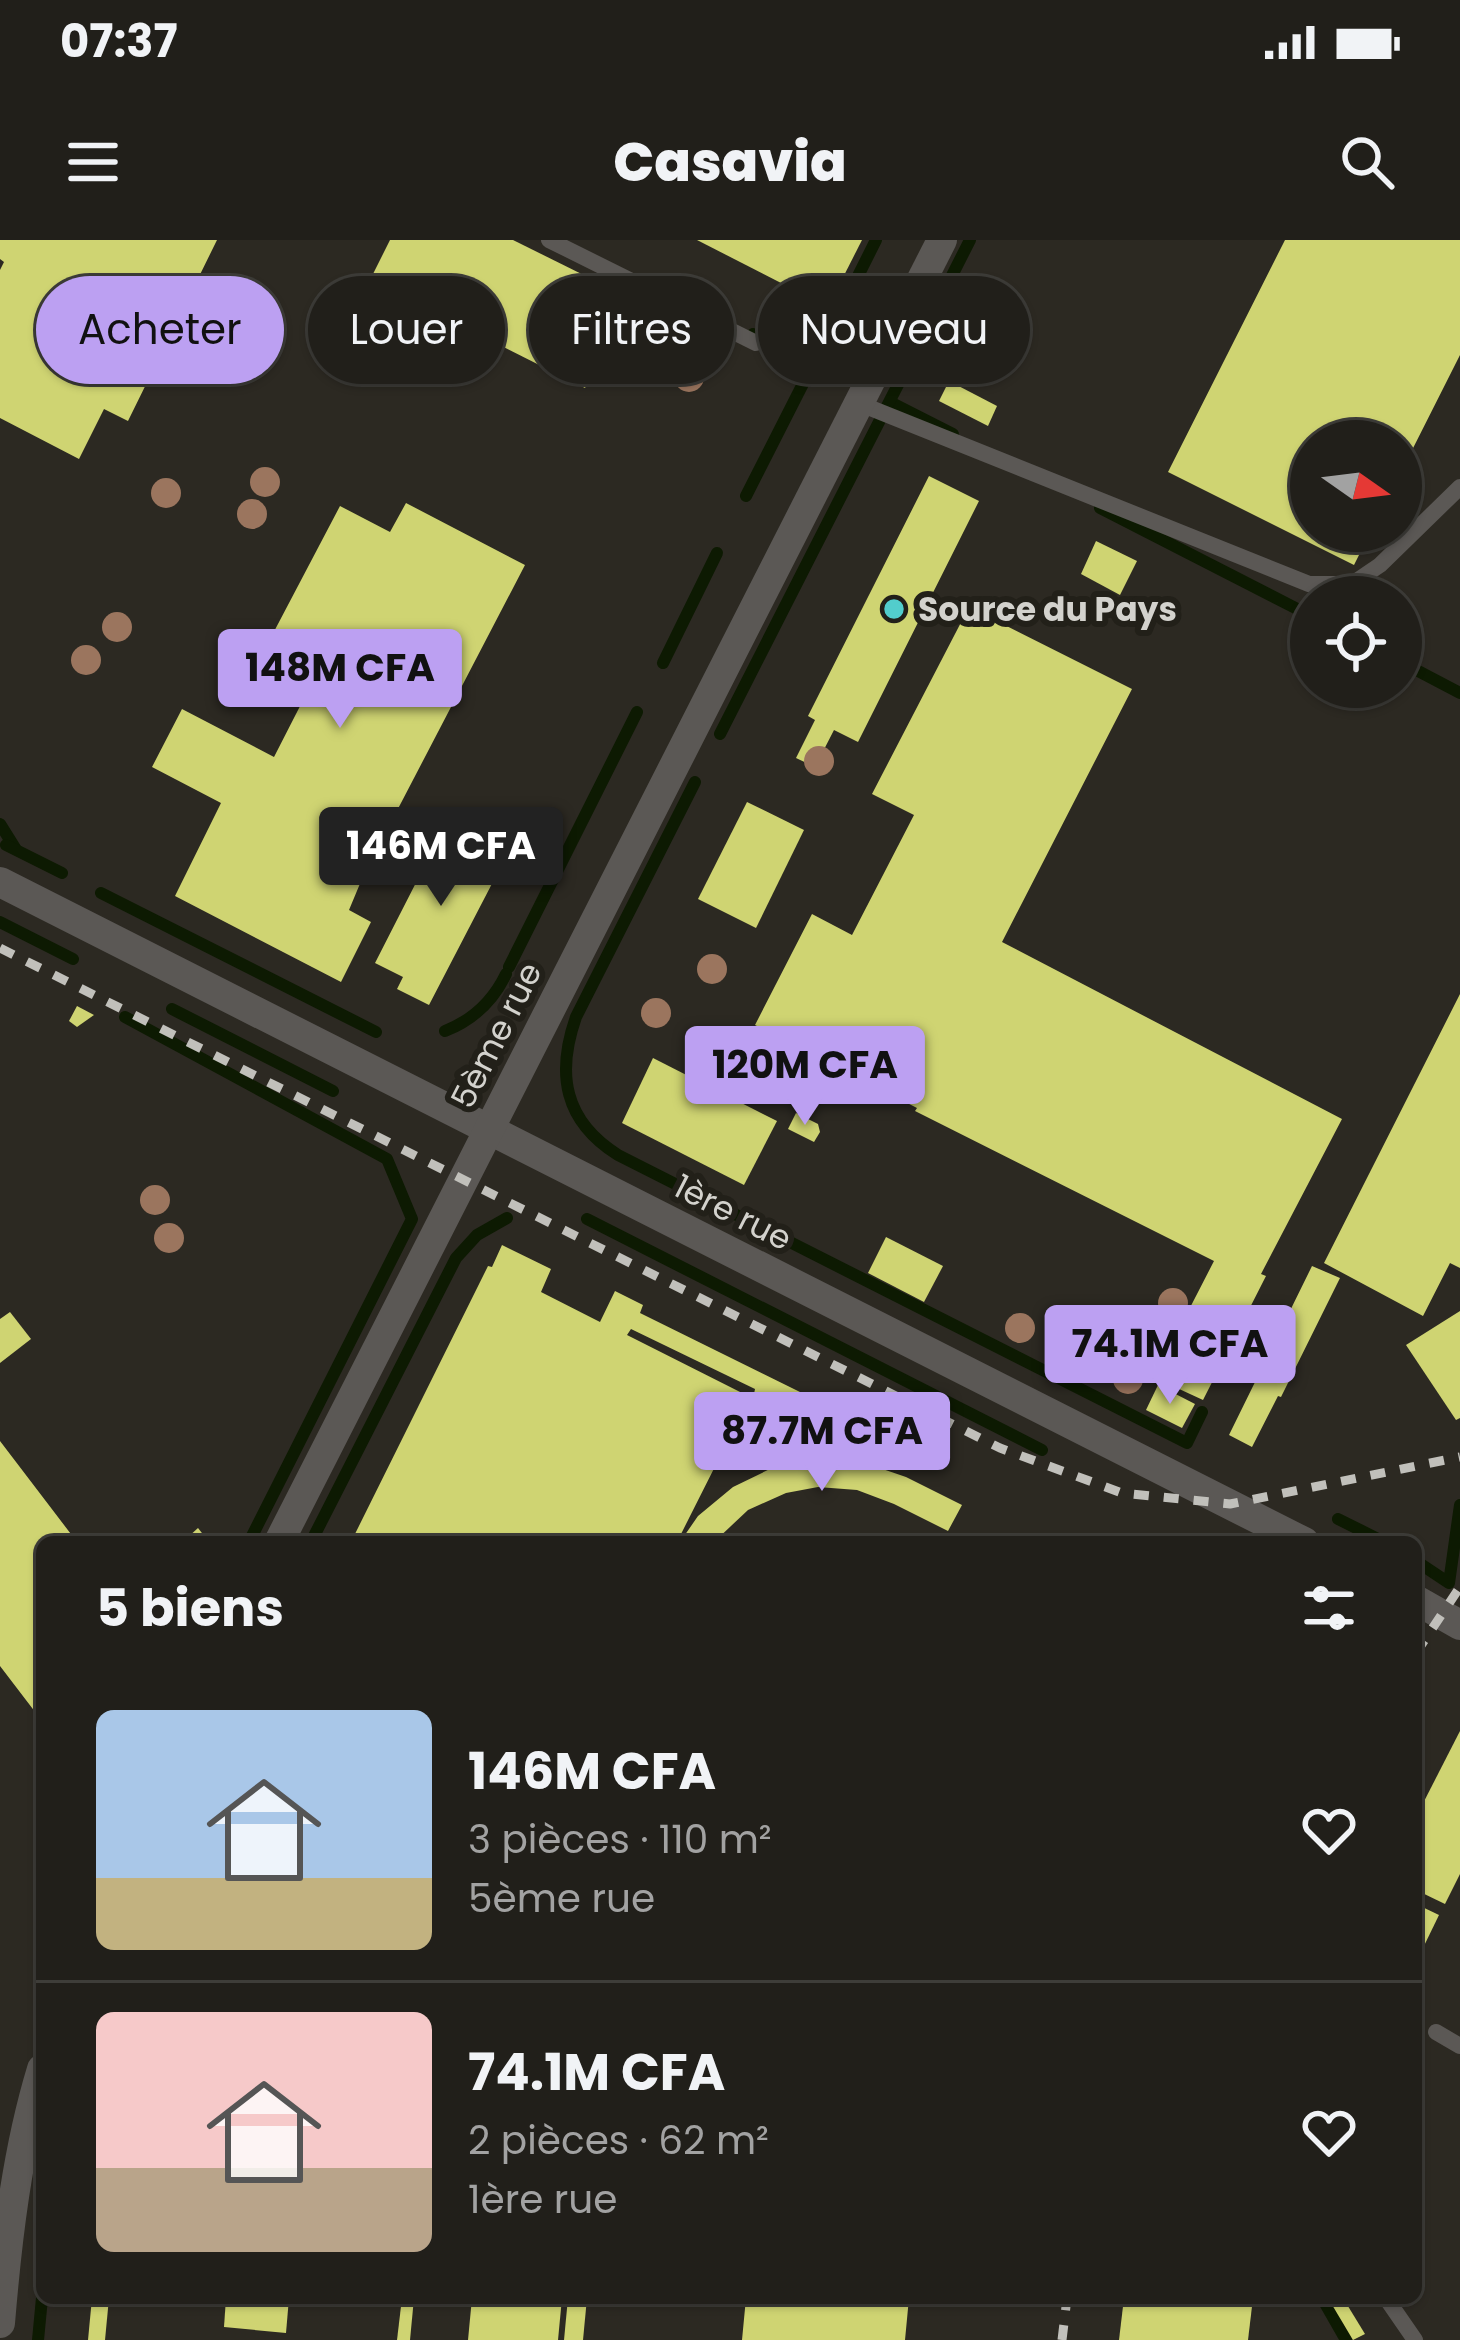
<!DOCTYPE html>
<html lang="fr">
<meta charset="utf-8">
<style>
:root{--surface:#211f1a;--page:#292723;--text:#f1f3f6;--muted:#a2a2a2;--line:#3e3d39;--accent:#bca0f2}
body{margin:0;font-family:Poppins,sans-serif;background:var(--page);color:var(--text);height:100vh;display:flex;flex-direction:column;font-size:45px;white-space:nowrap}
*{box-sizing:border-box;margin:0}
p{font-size:39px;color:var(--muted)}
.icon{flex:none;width:66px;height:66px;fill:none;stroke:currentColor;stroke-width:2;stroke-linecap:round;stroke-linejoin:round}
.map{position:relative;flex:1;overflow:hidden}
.sheet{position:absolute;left:36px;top:1296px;width:1386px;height:768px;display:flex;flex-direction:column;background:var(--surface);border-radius:18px;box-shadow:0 3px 9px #0004,0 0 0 3px var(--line)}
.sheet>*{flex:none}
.top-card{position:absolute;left:36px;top:36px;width:1389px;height:108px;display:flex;gap:24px}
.needle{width:78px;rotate:104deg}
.buttons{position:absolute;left:1290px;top:180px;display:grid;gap:24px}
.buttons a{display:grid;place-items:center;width:132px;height:132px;border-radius:50%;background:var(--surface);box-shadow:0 3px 9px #0004,0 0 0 3px var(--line);font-size:60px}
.price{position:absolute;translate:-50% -102px;padding:0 27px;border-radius:12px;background:var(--accent);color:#111;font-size:39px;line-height:78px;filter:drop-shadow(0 3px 6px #0008)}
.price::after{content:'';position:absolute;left:50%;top:72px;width:36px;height:27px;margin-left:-18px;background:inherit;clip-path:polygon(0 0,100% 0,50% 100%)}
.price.on{background:#222;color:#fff}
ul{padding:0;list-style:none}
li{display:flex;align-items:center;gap:36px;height:300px;padding:0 60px}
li+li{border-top:3px solid var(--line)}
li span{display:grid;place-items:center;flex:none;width:336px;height:240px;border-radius:18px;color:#555}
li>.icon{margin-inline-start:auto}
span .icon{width:144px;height:144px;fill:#fffc;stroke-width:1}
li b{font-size:51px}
h2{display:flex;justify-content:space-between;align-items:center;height:144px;padding:0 60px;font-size:51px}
.pill{padding:0 42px;border-radius:54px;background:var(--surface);box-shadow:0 3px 9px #0004,0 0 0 3px var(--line);font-size:42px;line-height:108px}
.pill.on{background:var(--accent);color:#111}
.status{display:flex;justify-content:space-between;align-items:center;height:84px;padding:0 60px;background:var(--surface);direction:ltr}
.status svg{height:33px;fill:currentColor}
header{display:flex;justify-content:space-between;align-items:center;height:156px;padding:0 60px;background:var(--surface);font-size:54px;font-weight:800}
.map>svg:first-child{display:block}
</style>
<div class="status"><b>07:37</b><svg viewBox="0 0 49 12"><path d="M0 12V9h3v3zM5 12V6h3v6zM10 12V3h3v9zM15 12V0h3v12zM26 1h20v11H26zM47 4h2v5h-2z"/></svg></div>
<header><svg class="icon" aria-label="menu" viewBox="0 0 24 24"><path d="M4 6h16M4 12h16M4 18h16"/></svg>Casavia<svg class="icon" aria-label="search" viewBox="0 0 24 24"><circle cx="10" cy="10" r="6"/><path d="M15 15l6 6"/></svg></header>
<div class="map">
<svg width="1460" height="2100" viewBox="0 0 1460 2100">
<rect width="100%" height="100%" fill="#2c2922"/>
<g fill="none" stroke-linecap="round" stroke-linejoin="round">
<g stroke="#0d1a02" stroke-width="12">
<polyline points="931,77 970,0"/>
<polyline points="814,124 876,0"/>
<polyline points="890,162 953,194"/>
<polyline points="746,256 813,124 753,94"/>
<polyline points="1100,268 1311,376"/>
<polyline points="1401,422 1460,453"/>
<polyline points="663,423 717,313"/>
<polyline points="720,494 908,125"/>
<path d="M695,542L576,777C556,834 564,881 618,915L1187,1203L1202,1172"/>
<polyline points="0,584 15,608"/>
<polyline points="6,605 62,633"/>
<polyline points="101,653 376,792"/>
<polyline points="0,682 73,719"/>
<polyline points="509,727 637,472"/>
<polyline points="172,769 333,851"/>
<polyline points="125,777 387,919 412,979 249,1302"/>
<path d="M445,791C473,780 493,761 506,734"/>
<polyline points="587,979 1042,1210"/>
<polyline points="1338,1279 1384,1302"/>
<polyline points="311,1302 456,1018 477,995 507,978"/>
<polyline points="1416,1321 1449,1343 1460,1265"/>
<polyline points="1322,2058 1346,2100"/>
<polyline points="38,2100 42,2058"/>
</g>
</g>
<g fill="#cfd472">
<polygon points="0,0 217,0 128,181 104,169 79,219 0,178 0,30 4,22 0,19"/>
<polygon points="390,0 513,0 630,58 585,148 370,40"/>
<polygon points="697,0 862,0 828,67"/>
<polygon points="1285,0 1460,0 1460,115 1401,232 1401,201 1311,201 1311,291 1371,291 1354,325 1168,232"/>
<polygon points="1023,62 1026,76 1014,79 1010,65"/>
<polygon points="949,141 997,166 988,186 939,161"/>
<polygon points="929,236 979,261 858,502 834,490 815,527 796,518 815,480 808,476"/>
<polygon points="406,263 525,325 364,634 349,670 371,682 341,742 175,656 221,563 152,527 182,469 274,517 319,429 268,403 340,266 390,292"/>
<polygon points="1096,301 1137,321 1120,355 1081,334"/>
<polygon points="969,367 1132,449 1002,702 1342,879 1261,1034 1266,1036 1203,1160 1177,1148 1182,1140 1159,1128 1214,1021 915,871 917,868 755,785 812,674 852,695 914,575 872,554"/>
<polygon points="747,562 804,590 756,688 698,659"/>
<polygon points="449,578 510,609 429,765 397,749 403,737 375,723"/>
<polygon points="1460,754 1460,1028 1450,1023 1423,1076 1324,1023"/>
<polygon points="77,766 94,775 77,787 69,781"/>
<polygon points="653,818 777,881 744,945 622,883"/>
<polygon points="796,873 818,884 820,892 814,902 788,889"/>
<polygon points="886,997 943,1026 924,1062 868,1033"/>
<polygon points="502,1005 551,1029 541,1052 600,1082 615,1051 643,1065 640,1073 800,1152 792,1171 754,1154 755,1149 631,1089 627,1095 750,1157 677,1302 351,1302 488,1026 492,1027"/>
<polygon points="1312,1026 1340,1038 1281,1157 1278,1156 1252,1207 1229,1195"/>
<polygon points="1460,1071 1460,1178 1456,1180 1406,1105"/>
<polygon points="10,1072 31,1099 0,1123 0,1079"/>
<polygon points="1158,1145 1195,1164 1182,1188 1146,1170"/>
<polygon points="0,1201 77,1302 42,1302 42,1481 0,1426"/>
<polygon points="816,1218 862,1222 906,1237 962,1265 948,1291 894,1264 857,1250 818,1247 786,1253 748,1270 714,1302 680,1302 698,1276 733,1247 774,1227"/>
<polygon points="198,1288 209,1302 190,1302 187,1298"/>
<polygon points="1460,1491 1460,1634 1445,1664 1416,1650 1416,1577"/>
<polygon points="1416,1664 1439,1675 1422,1710 1416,1707"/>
<polygon points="92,2058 109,2058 105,2100 88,2100"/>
<polygon points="226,2058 289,2058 286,2093 224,2087"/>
<polygon points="402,2058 414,2058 410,2100 397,2100"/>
<polygon points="472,2058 562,2058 558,2100 468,2100"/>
<polygon points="568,2058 587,2058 583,2100 564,2100"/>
<polygon points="746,2058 821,2058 824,2065 837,2067 845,2058 909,2058 905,2100 742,2100"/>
<polygon points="1124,2058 1253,2058 1248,2100 1119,2100"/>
<polygon points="1328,2058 1343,2058 1365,2094 1353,2100"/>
</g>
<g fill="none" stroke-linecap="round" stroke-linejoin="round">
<g stroke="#5b5855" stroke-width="16">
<polyline points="549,0 756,103"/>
<polyline points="858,163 1309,344 1352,344 1380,325 1460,247"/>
<polyline points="1436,1792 1460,1806"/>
<polyline points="1386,2058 1415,2100"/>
</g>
<g stroke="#5b5855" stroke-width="30">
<polyline points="0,642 1304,1302"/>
<polyline points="279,1302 942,0"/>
<polyline points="1416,1360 1460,1385"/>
<path d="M0,2083C7,1998 17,1911 42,1829"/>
</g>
<g stroke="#c1c0bb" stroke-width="9" stroke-dasharray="15 15" stroke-linecap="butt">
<polyline points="0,708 1000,1208 1122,1253 1230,1264 1460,1217"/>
<polyline points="1416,1413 1460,1347"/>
<polyline points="1062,2100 1067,2058"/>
</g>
</g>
<g fill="#9b755e">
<circle cx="674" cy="78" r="15"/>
<circle cx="642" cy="113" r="15"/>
<circle cx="689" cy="137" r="15"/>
<circle cx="265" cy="242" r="15"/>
<circle cx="166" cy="253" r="15"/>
<circle cx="252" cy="274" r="15"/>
<circle cx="117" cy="387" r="15"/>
<circle cx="86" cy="420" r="15"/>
<circle cx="819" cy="521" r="15"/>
<circle cx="712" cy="729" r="15"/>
<circle cx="656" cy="773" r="15"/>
<circle cx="155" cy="960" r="15"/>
<circle cx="169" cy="998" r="15"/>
<circle cx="1173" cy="1063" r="15"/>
<circle cx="1020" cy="1088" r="15"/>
<circle cx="1156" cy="1098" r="15"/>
<circle cx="1084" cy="1115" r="15"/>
<circle cx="1128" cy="1139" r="15"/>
</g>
<circle fill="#52cdcc" stroke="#222019" stroke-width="4.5" cx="894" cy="369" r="12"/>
<g text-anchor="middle" stroke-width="12" stroke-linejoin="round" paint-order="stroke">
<g font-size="33" font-weight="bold" fill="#d3d2cd" stroke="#222019" text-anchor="start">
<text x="918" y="381">Source du Pays</text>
</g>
<g font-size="33" fill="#d3d2cd" stroke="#222019">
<text transform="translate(496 795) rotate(-63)" y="12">5ème rue</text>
<text transform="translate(733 972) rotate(27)" y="12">1ère rue</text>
</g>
</g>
</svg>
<div class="buttons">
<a><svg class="needle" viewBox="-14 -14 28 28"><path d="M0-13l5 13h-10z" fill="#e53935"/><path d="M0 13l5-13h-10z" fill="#a2a2a2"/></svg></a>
<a><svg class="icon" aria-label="locate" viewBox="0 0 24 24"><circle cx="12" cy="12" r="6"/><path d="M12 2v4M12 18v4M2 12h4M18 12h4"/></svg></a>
</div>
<b class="price" style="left:340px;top:491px">148M CFA</b>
<b class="price on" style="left:441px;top:669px">146M CFA</b>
<b class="price" style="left:805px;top:888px">120M CFA</b>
<b class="price" style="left:1170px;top:1167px">74.1M CFA</b>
<b class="price" style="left:822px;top:1254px">87.7M CFA</b>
<div class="top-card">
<a class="pill on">Acheter</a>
<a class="pill">Louer</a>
<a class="pill">Filtres</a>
<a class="pill">Nouveau</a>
</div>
<section class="sheet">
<h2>5 biens<svg class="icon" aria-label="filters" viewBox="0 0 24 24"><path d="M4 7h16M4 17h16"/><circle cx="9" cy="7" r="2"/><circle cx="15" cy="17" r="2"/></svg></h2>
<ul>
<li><span style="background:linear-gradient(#a9c7e8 70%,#c2b280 0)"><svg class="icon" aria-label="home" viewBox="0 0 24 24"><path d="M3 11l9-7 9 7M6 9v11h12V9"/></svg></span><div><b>146M CFA</b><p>3 pièces · 110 m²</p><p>5ème rue</p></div><svg class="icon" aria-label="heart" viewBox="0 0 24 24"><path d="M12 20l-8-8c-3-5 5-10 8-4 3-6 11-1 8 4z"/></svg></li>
<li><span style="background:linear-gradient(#f6c9c9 65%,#b9a48a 0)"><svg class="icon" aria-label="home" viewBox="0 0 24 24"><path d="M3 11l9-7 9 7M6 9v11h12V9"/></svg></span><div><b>74.1M CFA</b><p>2 pièces · 62 m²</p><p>1ère rue</p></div><svg class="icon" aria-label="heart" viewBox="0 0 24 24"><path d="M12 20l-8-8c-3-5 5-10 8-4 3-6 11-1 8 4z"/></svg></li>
</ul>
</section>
</div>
